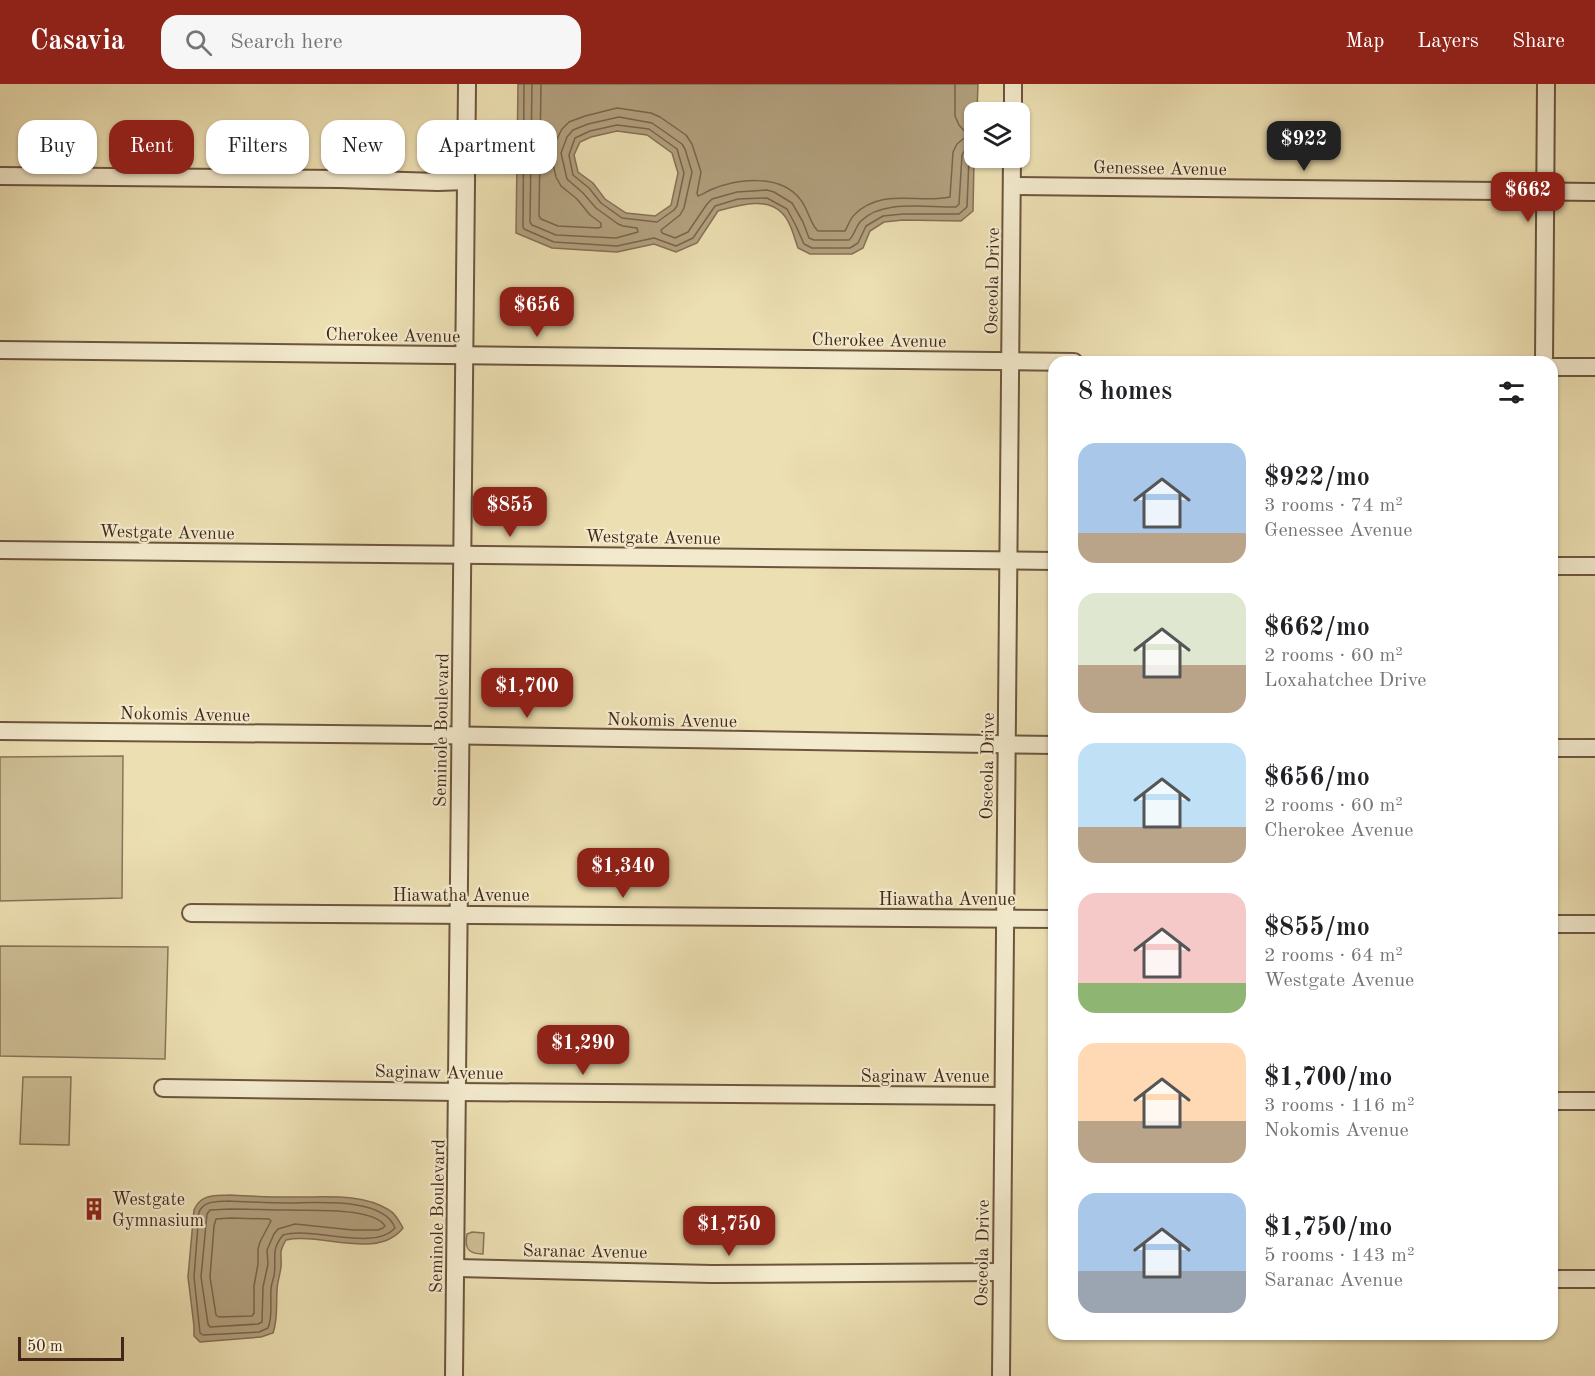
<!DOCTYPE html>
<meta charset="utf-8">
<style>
:root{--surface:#fff;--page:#f6f6f6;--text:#202124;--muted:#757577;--accent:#8f2418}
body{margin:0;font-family:"Old Standard TT",serif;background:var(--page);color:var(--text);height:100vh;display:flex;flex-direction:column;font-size:22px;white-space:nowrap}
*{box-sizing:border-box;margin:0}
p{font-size:20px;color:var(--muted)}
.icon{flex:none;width:33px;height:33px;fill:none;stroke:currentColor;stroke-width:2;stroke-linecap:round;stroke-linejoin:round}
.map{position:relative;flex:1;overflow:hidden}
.details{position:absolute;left:1048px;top:272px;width:510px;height:984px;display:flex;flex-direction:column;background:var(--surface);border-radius:18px;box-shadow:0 2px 4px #0004}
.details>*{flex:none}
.banner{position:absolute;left:18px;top:36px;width:570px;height:54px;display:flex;gap:12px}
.buttons{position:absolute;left:964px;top:18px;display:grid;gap:12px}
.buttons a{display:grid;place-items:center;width:66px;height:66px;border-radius:12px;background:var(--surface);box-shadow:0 2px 4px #0004;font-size:30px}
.scale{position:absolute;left:18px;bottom:15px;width:106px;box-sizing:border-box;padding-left:6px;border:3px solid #422718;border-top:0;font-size:16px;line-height:21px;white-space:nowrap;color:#422718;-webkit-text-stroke:4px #f3eacd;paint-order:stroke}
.price{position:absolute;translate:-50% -51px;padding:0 14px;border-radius:12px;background:var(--accent);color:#fff;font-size:20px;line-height:39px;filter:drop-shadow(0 2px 3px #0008)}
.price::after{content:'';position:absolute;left:50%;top:36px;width:18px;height:14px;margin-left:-9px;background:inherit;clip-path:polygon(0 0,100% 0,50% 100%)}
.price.selected{background:#222;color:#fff}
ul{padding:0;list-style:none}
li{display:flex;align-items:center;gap:18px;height:150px;padding:0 30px}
li span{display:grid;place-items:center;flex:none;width:168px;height:120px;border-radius:18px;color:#555}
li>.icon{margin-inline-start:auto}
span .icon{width:72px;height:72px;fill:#fffc;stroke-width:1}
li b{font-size:26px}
h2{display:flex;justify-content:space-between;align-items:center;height:72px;padding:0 30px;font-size:26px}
.chip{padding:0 21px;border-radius:18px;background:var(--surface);box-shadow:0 2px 4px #0004;font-size:21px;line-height:54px}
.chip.selected{background:var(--accent);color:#fff}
header{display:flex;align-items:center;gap:36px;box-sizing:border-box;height:84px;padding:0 30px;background:var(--accent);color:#fff}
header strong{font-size:28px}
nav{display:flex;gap:33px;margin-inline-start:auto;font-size:21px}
.search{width:420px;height:54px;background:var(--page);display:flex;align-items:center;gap:15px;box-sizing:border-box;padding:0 21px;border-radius:18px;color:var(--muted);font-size:22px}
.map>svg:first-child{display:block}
</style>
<header>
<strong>Casavia</strong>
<div class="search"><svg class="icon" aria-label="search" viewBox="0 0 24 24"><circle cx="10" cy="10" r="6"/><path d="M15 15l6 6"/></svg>Search here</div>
<nav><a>Map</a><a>Layers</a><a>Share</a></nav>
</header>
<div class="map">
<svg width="1595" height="1292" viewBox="0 0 1595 1292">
<rect width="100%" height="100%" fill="#ecdfb2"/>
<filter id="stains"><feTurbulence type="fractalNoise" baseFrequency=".00333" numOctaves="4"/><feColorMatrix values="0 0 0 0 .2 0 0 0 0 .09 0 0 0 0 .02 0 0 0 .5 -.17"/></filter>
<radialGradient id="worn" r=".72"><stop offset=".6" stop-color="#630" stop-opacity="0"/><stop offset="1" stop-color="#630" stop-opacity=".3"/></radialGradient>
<g fill="#cfc098" stroke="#887458" stroke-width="1.5">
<polygon points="123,672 122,814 0,817 0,673"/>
<polygon points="0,862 168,863 165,975 0,972"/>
<polygon points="23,993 71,993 69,1061 20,1060"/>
<path d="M472,1148L484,1149L483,1170C469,1170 464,1165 467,1150Z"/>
</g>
<g fill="#b2a07e" stroke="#857055" stroke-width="1.5" fill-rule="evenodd">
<path d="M518,0H978L977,28H975L973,127L961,137L903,136L884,138L870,147L863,164L852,170H810L798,164C794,153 791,138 782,129C766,112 737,122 718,127L697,159L676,168L654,160L617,168L552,164L516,149ZM617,47L647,51L672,69L678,89L671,121L655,132L626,129L605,115L593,99L578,88L574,71L580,58L591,53Z"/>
<path d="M229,1111C249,1112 269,1113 289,1113C321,1114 360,1108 389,1126C396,1130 399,1137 403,1144C377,1177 321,1148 286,1156C278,1170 282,1168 281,1183C280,1191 277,1199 277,1207C276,1222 278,1235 273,1249L261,1253L200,1258L194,1252V1242L188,1193L194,1126C201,1110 213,1112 229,1111Z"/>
</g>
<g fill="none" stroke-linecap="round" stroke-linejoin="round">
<g stroke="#7a644b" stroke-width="1.5">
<polyline points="524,0 523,143 524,145 554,158 617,162 654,154 676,162 693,154 715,122 738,115 767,114 787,125 796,142 804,160 812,164 850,164 858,159 866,142 883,132 903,130 959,130 967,123 969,74 971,70 975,68"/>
<path d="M532,0L530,138L532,141L556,151L616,154L638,148L637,144L623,142L618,140L596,124L583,109L567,95L561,69L567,53L573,46L588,40L619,33L652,39L682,60L685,65L692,88L684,124L680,131L661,146L662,149L675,154L688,148L707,120L712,115L737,108L767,106L774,108L792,119L803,138L809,154L814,156H849C855,151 855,143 861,137C883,115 927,124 956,123L959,120L962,71L966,64L975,60"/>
<path d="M541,0L539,132L541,135L558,142L598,144L601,143V139L590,131L577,115L561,102L556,93L552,75L553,63L562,45L569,38L585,32L617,24L651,29L660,33L686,51L692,60L701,88L697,109L698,112C702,111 706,108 710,106C737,95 779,89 800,115C808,124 810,140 818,147H845C848,142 850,135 854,131C882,103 919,120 950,113L953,68L957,60L968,51L959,41L955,32V0"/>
<polygon points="617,41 649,45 677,65 684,89 677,122 674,126 657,138 622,134 601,119 589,104 573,91 569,71 575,54 590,47"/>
<path d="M229,1117C250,1118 270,1119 290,1119C317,1119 384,1113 395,1144C374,1168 313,1142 283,1151C270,1167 277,1174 274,1192C273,1196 271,1201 271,1206C270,1218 273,1232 268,1244L259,1248L203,1251L200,1249L194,1193L199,1128C204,1116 218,1118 229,1117Z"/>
<path d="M230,1125C250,1125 270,1126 291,1126C311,1127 373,1123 385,1142L383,1144L378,1146H353L295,1140L278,1145L274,1150L267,1166L268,1180L263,1203L262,1238L258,1240L210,1243L208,1240L201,1193L207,1130L210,1126Z"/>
<polygon points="230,1134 269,1135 271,1137 260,1158 258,1165 258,1180 254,1202 254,1229 252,1232 219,1233 216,1231 210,1193 214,1142 216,1135"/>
</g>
<g stroke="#6c553e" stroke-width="20">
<g id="minor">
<polyline points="1013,28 1013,0"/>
<polyline points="0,92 340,95 438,98 466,97"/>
<polyline points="1012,102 1595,108"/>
<polyline points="0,266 1074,278"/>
<polyline points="1544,278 1546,0"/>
<polyline points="1552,283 1595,283"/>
<polyline points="0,466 1054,477"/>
<polyline points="1552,482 1595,482"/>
<polyline points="0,647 431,651 1054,661"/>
<polyline points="1552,664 1595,664"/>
<polyline points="191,829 1054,835"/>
<polyline points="1552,840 1595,840"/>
<polyline points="163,1004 458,1008 1003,1012"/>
<polyline points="1552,1017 1595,1017"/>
<polyline points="457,1184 712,1190 1001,1188"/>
<polyline points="1552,1195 1595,1195"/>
<polyline points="454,1292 467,0"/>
<polyline points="1001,1292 1012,74"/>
</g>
</g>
<use href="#minor" stroke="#f3eacd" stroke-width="16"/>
</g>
<defs>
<g id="building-bare" transform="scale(1.8)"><path d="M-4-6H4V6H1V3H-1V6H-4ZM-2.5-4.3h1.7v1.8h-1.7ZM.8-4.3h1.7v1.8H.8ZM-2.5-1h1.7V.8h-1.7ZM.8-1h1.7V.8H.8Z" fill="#8f2418" stroke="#f3eacd" stroke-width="2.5" paint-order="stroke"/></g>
</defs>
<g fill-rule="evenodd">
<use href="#building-bare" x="94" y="1125"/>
</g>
<g text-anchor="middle" stroke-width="4.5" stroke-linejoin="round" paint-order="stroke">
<g font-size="18" fill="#422718" stroke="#f3eacd">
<text transform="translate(1160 84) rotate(1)" y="6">Genessee Avenue</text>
<text transform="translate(992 197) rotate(-89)" y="6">Osceola Drive</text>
<text transform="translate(393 251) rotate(1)" y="6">Cherokee Avenue</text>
<text transform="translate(879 256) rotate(1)" y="6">Cherokee Avenue</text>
<text transform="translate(167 448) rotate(1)" y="6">Westgate Avenue</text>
<text transform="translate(653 453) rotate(1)" y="6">Westgate Avenue</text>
<text transform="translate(185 630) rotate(1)" y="6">Nokomis Avenue</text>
<text transform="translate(672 636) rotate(1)" y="6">Nokomis Avenue</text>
<text transform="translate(441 646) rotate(-89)" y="6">Seminole Boulevard</text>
<text transform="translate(987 682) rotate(-89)" y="6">Osceola Drive</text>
<text x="461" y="817">Hiawatha Avenue</text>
<text x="947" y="821">Hiawatha Avenue</text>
<text transform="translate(439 988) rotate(1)" y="6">Saginaw Avenue</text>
<text x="925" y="998">Saginaw Avenue</text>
<text transform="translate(437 1132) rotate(-89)" y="6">Seminole Boulevard</text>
<text transform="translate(585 1167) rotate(1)" y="6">Saranac Avenue</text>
<text transform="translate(982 1169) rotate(-89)" y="6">Osceola Drive</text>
</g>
<g font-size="18" fill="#422718" stroke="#f3eacd" text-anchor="start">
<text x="112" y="1121">Westgate<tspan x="112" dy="21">Gymnasium</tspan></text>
</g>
</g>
<rect width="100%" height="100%" filter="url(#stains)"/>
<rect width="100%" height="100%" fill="url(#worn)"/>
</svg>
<div class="buttons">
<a><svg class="icon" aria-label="layers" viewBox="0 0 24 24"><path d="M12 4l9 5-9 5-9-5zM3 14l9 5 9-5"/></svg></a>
</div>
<div class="scale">50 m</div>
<b class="price selected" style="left:1304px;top:88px">$922</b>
<b class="price" style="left:1528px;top:139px">$662</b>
<b class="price" style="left:537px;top:254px">$656</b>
<b class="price" style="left:510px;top:454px">$855</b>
<b class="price" style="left:527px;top:635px">$1,700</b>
<b class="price" style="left:623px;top:815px">$1,340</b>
<b class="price" style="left:583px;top:992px">$1,290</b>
<b class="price" style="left:729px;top:1173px">$1,750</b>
<div class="banner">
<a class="chip">Buy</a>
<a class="chip selected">Rent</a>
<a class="chip">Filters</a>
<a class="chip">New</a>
<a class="chip">Apartment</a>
</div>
<section class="details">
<h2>8 homes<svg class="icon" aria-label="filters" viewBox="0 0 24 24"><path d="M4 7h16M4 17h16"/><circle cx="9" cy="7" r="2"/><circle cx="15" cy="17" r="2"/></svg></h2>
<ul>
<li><span style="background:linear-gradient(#a9c7e8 75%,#b9a48a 0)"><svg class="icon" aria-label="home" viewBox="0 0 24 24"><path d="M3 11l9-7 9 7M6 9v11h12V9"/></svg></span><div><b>$922/mo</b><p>3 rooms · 74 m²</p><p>Genessee Avenue</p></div></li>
<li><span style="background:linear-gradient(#dfe7d0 60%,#b9a48a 0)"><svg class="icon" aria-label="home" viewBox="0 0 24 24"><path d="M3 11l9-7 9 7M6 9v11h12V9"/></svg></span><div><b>$662/mo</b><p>2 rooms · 60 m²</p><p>Loxahatchee Drive</p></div></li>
<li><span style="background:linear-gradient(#bfe0f5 70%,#b9a48a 0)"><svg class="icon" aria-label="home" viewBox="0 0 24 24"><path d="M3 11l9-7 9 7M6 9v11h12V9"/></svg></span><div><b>$656/mo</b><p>2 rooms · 60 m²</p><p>Cherokee Avenue</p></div></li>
<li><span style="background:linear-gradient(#f6c9c9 75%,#8fb573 0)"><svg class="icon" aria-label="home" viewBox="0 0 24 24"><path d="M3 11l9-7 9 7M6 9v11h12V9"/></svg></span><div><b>$855/mo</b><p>2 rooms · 64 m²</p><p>Westgate Avenue</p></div></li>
<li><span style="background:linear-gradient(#ffd9b3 65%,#b9a48a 0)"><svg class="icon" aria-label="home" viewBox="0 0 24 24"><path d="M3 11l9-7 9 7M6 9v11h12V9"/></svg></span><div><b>$1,700/mo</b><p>3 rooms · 116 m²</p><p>Nokomis Avenue</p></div></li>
<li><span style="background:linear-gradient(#a9c7e8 65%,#9aa5b1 0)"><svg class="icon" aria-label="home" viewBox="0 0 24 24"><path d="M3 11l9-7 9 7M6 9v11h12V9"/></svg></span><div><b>$1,750/mo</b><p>5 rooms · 143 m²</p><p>Saranac Avenue</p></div></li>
</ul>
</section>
</div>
